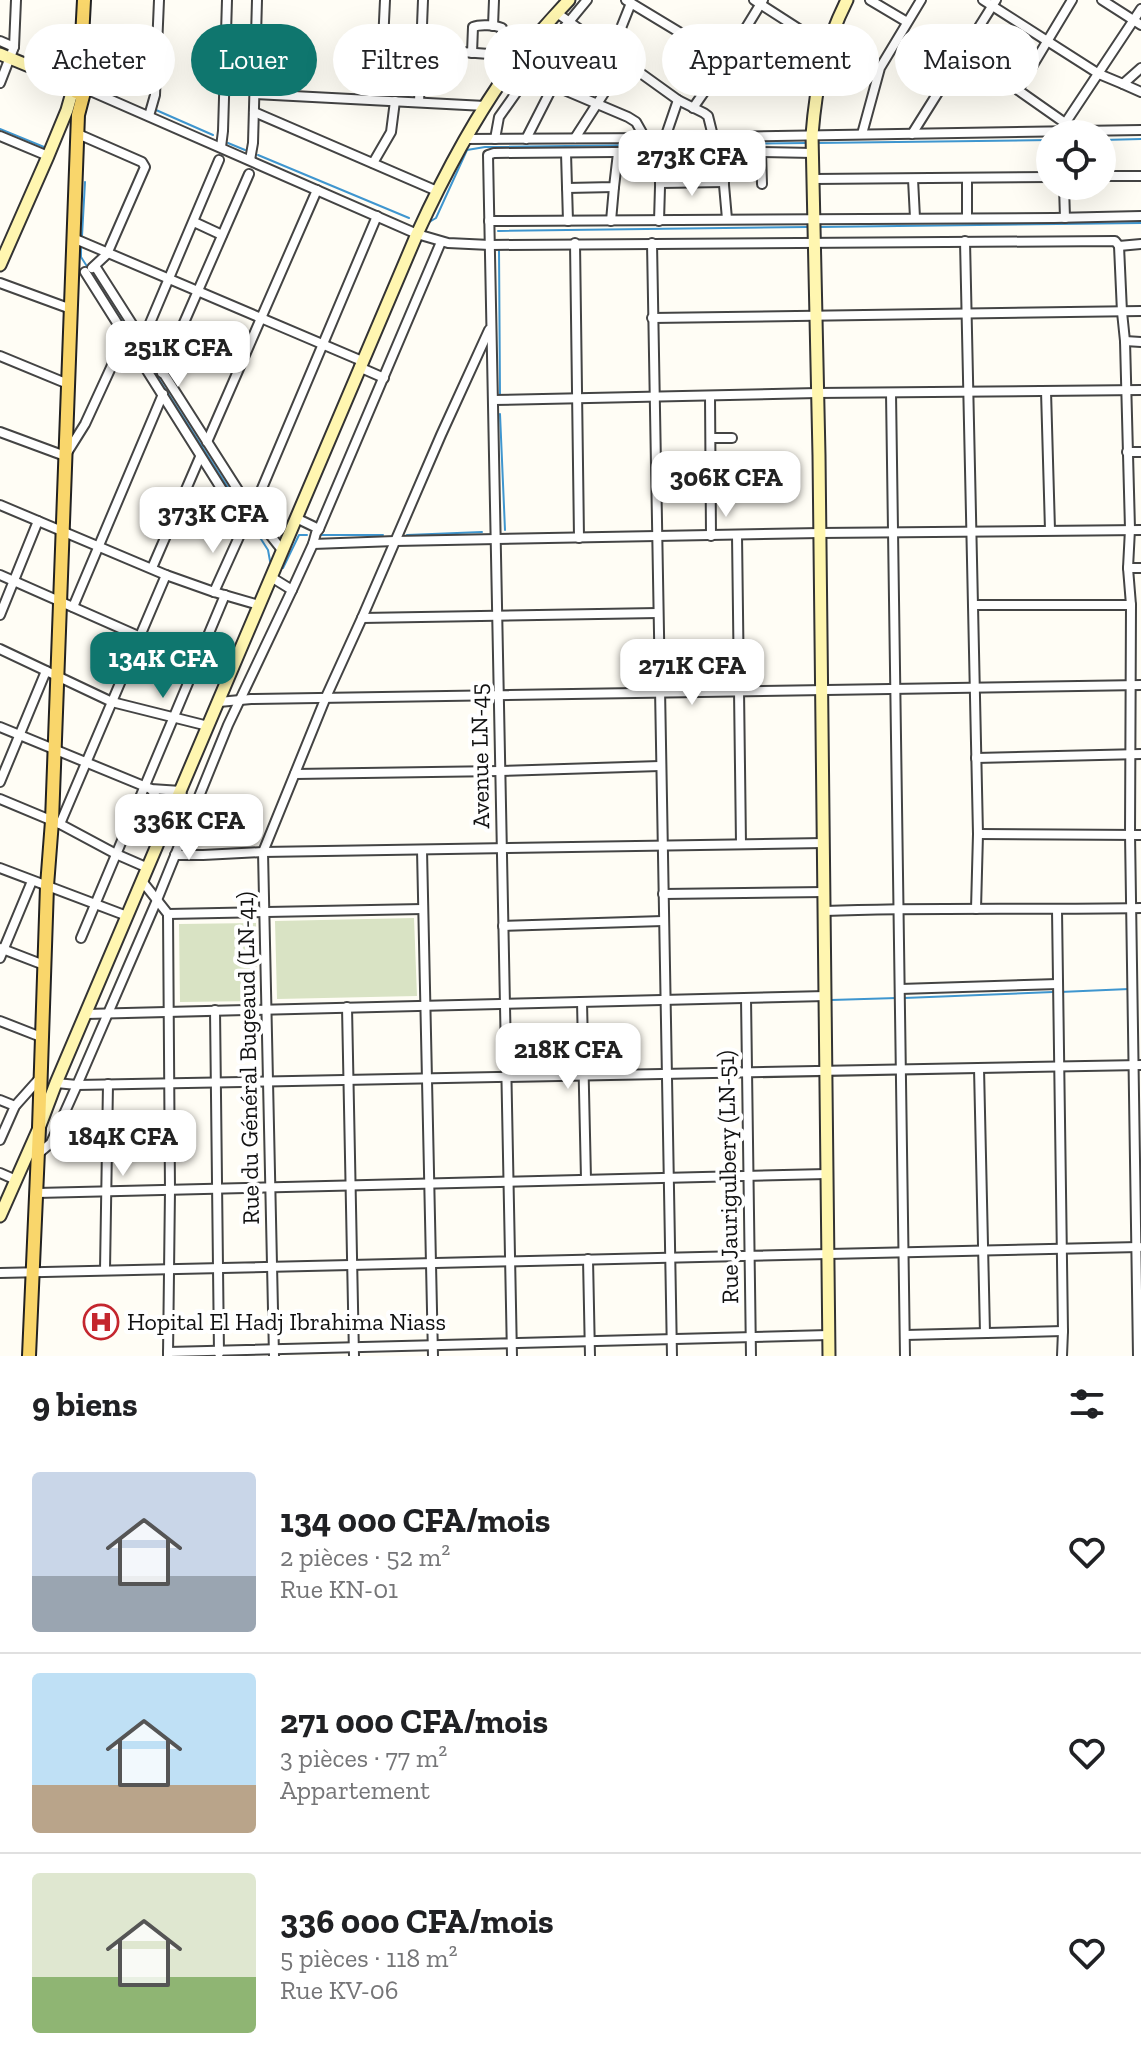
<!DOCTYPE html>
<html lang="fr">
<meta charset="utf-8">
<style>
:root{--surface:#fff;--page:#f2f2f2;--text:#202124;--muted:#757577;--line:#e0e0e0;--accent:#0f766e}
body{margin:0;font-family:"Zilla Slab",serif;background:var(--page);color:var(--text);height:100vh;display:flex;flex-direction:column;font-size:30px;white-space:nowrap}
*{box-sizing:border-box;margin:0}
p{font-size:26px;color:var(--muted)}
.icon{flex:none;width:44px;height:44px;fill:none;stroke:currentColor;stroke-width:2;stroke-linecap:round;stroke-linejoin:round}
.map{position:relative;height:1356px;overflow:hidden}
.side{display:flex;flex-direction:column;background:var(--surface);flex:1}
.side>*{flex:none}
.hud{position:absolute;left:24px;top:24px;width:1094px;height:72px;display:flex;gap:16px}
.buttons{position:absolute;left:1036px;top:120px;display:grid;gap:16px}
.buttons a{display:grid;place-items:center;width:80px;height:80px;border-radius:50%;background:var(--surface);box-shadow:0 8px 32px #0002;font-size:40px}
.price{position:absolute;translate:-50% -68px;padding:0 18px;border-radius:16px;background:#fff;color:#222;font-size:26px;line-height:52px;filter:drop-shadow(0 2px 4px #0008)}
.price::after{content:'';position:absolute;left:50%;top:48px;width:24px;height:18px;margin-left:-12px;background:inherit;clip-path:polygon(0 0,100% 0,50% 100%)}
.price.active{background:var(--accent);color:#fff}
ul{padding:0;list-style:none}
li{display:flex;align-items:center;gap:24px;height:200px;padding:0 32px}
li+li{border-top:2px solid var(--line)}
li span{display:grid;place-items:center;flex:none;width:224px;height:160px;border-radius:8px;color:#555}
li>.icon{margin-inline-start:auto}
span .icon{width:96px;height:96px;fill:#fffc;stroke-width:1}
li b{font-size:34px}
h2{display:flex;justify-content:space-between;align-items:center;height:96px;padding:0 32px;font-size:34px}
.chip{padding:0 28px;border-radius:36px;background:var(--surface);box-shadow:0 8px 32px #0002;font-size:28px;line-height:72px}
.chip.active{background:var(--accent);color:#fff}
.map>svg:first-child{display:block}
</style>
<div class="map">
<svg width="1141" height="1356" viewBox="0 0 1141 1356">
<rect width="100%" height="100%" fill="#fffdf5"/>
<g fill="#d9e3c4">
<polygon points="414,918 417,996 277,999 275,921"/>
<polygon points="256,923 257,1001 180,1002 179,924"/>
</g>
<g fill="none" stroke-linecap="round" stroke-linejoin="round">
<g stroke="#3f96cf" stroke-width="2">
<polyline points="156,110 213,135"/>
<polyline points="0,129 44,147"/>
<polyline points="1102,140 1141,139"/>
<polyline points="228,143 245,150"/>
<polyline points="816,143 1050,140"/>
<polyline points="258,155 409,218"/>
<polyline points="426,224 436,218 467,150 485,147 806,143"/>
<polyline points="819,227 1141,223"/>
<polyline points="498,231 807,227"/>
<polyline points="82,236 85,182"/>
<polyline points="81,247 81,257 268,550 270,561 274,563"/>
<polyline points="499,249 500,395"/>
<polyline points="500,414 505,530"/>
<polyline points="318,535 383,535"/>
<polyline points="407,535 482,532"/>
<polyline points="279,566 283,568 299,535 307,535"/>
<polyline points="1060,992 1129,989"/>
<polyline points="904,998 1053,992"/>
<polyline points="831,1000 897,998"/>
</g>
<g stroke="#444" stroke-width="12">
<g id="street">
<polyline points="626,0 712,52 727,59 743,62 767,71 774,76 817,82"/>
<polyline points="754,0 827,47"/>
<polyline points="870,0 907,22"/>
<polyline points="983,0 1099,74 1123,84 1141,68"/>
<polyline points="1102,0 1141,25"/>
<polyline points="557,13 678,100 704,113 708,116 713,136"/>
<polyline points="493,26 494,0"/>
<polyline points="0,41 14,47"/>
<polyline points="421,49 503,55 529,75 628,117 636,122 645,138"/>
<path d="M472,53L473,27C480,24 495,25 502,28L503,55"/>
<polyline points="611,53 631,3"/>
<polyline points="382,64 385,0"/>
<polyline points="0,83 14,47 16,0"/>
<polyline points="712,83 766,81 774,76"/>
<polyline points="1123,84 1141,92"/>
<polyline points="86,89 417,234 448,243 490,245 1115,241 1119,246 1122,312 1125,341 1130,529 1128,568 1131,605 1130,834 1138,1356"/>
<polyline points="561,89 595,42"/>
<polyline points="255,94 485,106"/>
<polyline points="419,102 423,0"/>
<polyline points="693,108 727,59 763,0"/>
<polyline points="254,112 437,191"/>
<polyline points="149,116 155,95 159,0"/>
<polyline points="1065,123 1018,90 1072,0"/>
<polyline points="1064,125 1141,9"/>
<polyline points="78,134 142,162 145,167 107,254 92,268"/>
<polyline points="862,134 880,68 921,0"/>
<polyline points="912,134 996,0"/>
<polyline points="0,136 48,156"/>
<polyline points="575,138 624,62"/>
<polyline points="665,138 678,100"/>
<polyline points="465,139 665,138 1141,130"/>
<polyline points="495,139 499,117 549,46 587,0"/>
<polyline points="526,139 553,86"/>
<polyline points="221,147 223,131 227,0"/>
<polyline points="721,151 727,219"/>
<polyline points="761,152 762,184"/>
<polyline points="566,153 568,221"/>
<polyline points="250,160 253,143 257,0"/>
<polyline points="373,163 391,132 395,101"/>
<polyline points="1102,176 1141,176"/>
<polyline points="967,178 967,218"/>
<polyline points="813,179 1050,177"/>
<polyline points="913,179 915,218"/>
<polyline points="705,182 705,151"/>
<polyline points="660,183 724,182"/>
<polyline points="1064,186 1065,218"/>
<polyline points="567,188 614,187 618,153"/>
<polyline points="489,221 1054,218 1141,216"/>
<polyline points="611,221 614,187"/>
<polyline points="659,221 661,153"/>
<polyline points="194,222 222,235"/>
<polyline points="73,238 362,361"/>
<polyline points="965,241 978,834 976,909"/>
<polyline points="575,243 579,538"/>
<polyline points="652,243 672,1356"/>
<polyline points="1119,246 1141,244"/>
<polyline points="95,266 252,512 282,550"/>
<polyline points="85,272 243,523 243,528 214,592"/>
<polyline points="0,283 71,309"/>
<polyline points="652,318 1141,311"/>
<polyline points="1125,341 1141,342"/>
<polyline points="142,342 219,160"/>
<polyline points="0,356 68,384"/>
<polyline points="359,367 384,378"/>
<polyline points="162,373 249,174"/>
<polyline points="1046,391 1050,530"/>
<polyline points="891,393 905,1356"/>
<polyline points="710,396 711,536"/>
<polyline points="493,400 817,393 1141,390"/>
<polyline points="0,432 65,456 85,424 125,337"/>
<polyline points="711,438 732,438"/>
<polyline points="207,442 317,190"/>
<polyline points="1127,452 1141,452"/>
<polyline points="0,505 166,575 214,592 259,605"/>
<polyline points="252,512 377,216"/>
<polyline points="319,529 441,242"/>
<polyline points="737,535 741,844"/>
<polyline points="313,544 395,541 820,533 1141,530"/>
<polyline points="152,568 200,457"/>
<polyline points="1128,568 1141,568"/>
<polyline points="0,575 197,662"/>
<polyline points="292,590 313,544 316,533 319,529 296,518"/>
<polyline points="973,605 1131,605"/>
<polyline points="73,607 163,394"/>
<polyline points="0,615 38,521"/>
<polyline points="362,618 658,613"/>
<polyline points="0,649 112,702 208,726"/>
<polyline points="219,702 251,699 1141,685"/>
<polyline points="0,727 151,789 181,791 188,823"/>
<polyline points="976,758 1141,754"/>
<polyline points="295,774 500,771 660,766"/>
<polyline points="0,782 46,671"/>
<polyline points="151,789 170,817"/>
<polyline points="0,799 60,824 116,854 148,868"/>
<polyline points="60,824 166,575"/>
<polyline points="978,834 1141,835"/>
<polyline points="422,850 433,1356"/>
<polyline points="175,855 203,855 263,852 824,843"/>
<polyline points="0,868 127,916"/>
<polyline points="142,881 168,914 170,1190 168,1355"/>
<polyline points="663,894 825,892"/>
<polyline points="1057,910 1063,1331 1062,1356"/>
<path d="M825,911C930,907 1036,910 1141,908"/>
<polyline points="168,914 423,909"/>
<polyline points="503,926 663,921"/>
<polyline points="81,938 225,595"/>
<polyline points="0,948 44,965"/>
<polyline points="0,958 32,881"/>
<polyline points="900,989 1058,984"/>
<polyline points="746,998 751,1356"/>
<polyline points="582,1002 586,1179"/>
<polyline points="347,1007 354,1356"/>
<polyline points="215,1010 219,1353"/>
<polyline points="86,1014 826,996"/>
<polyline points="0,1021 41,1037"/>
<polyline points="979,1068 985,1333"/>
<polyline points="56,1083 77,1085 1141,1065"/>
<polyline points="0,1100 15,1106"/>
<polyline points="0,1140 15,1106 40,1078"/>
<polyline points="38,1154 51,1143 77,1085 157,900 228,725 292,590 271,577"/>
<polyline points="0,1173 16,1180"/>
<polyline points="37,1193 827,1174"/>
<polyline points="588,1259 590,1356"/>
<polyline points="105,1270 108,1084"/>
<polyline points="0,1273 1139,1247"/>
<polyline points="905,1335 1063,1331"/>
<polyline points="168,1352 829,1335"/>
<polyline points="274,1356 263,852 326,697 362,618 441,435 489,330"/>
<polyline points="512,1356 488,155 494,153 721,151 813,153"/>
</g>
</g>
<g stroke="#333" stroke-width="15">
<g id="secondary">
<polyline points="0,54 73,84"/>
<polyline points="0,265 48,156 67,110 73,89"/>
<path d="M0,1216L39,1128L56,1083L417,234C444,175 474,118 512,66C530,43 549,21 569,0"/>
<path d="M829,1356L819,455L812,135C816,84 824,46 847,0"/>
</g>
</g>
<g stroke="#222" stroke-width="16">
<g id="primary">
<polyline points="84,0 81,57 86,81"/>
<circle cx="80" cy="86" r="7"/>
<polyline points="29,1356 39,1128 47,886 52,821 78,115 84,92"/>
</g>
</g>
<use href="#street" stroke="#fff" stroke-width="8"/>
<use href="#secondary" stroke="#fff6b0" stroke-width="11"/>
<use href="#primary" stroke="#f9d66b" stroke-width="12"/>
</g>
<defs>
<g id="hospital-ring" transform="scale(1.8)"><circle r="9.5" fill="#fff" stroke="#c4262e" stroke-width="1.5"/><path d="M-5-5h3v3.5h4V-5h3V5h-3V1.5h-4V5h-3Z" fill="#c4262e"/></g>
</defs>
<g fill-rule="evenodd">
<use href="#hospital-ring" x="101" y="1322"/>
</g>
<g text-anchor="middle" stroke-width="8" stroke-linejoin="round" paint-order="stroke">
<g font-size="24" fill="#111" stroke="#fff">
<text transform="translate(480 756) rotate(-91)" y="8">Avenue LN-45</text>
<text transform="translate(248 1058) rotate(-91)" y="8">Rue du Général Bugeaud (LN-41)</text>
<text transform="translate(728 1177) rotate(-91)" y="8">Rue Jaurigulbery (LN-51)</text>
</g>
<g font-size="24" fill="#111" stroke="#fff" text-anchor="start">
<text x="127" y="1330">Hopital El Hadj Ibrahima Niass</text>
</g>
</g>
</svg>
<div class="buttons">
<a><svg class="icon" aria-label="locate" viewBox="0 0 24 24"><circle cx="12" cy="12" r="6"/><path d="M12 2v4M12 18v4M2 12h4M18 12h4"/></svg></a>
</div>
<b class="price" style="left:692px;top:198px">273K CFA</b>
<b class="price" style="left:178px;top:389px">251K CFA</b>
<b class="price" style="left:726px;top:519px">306K CFA</b>
<b class="price" style="left:213px;top:555px">373K CFA</b>
<b class="price active" style="left:163px;top:700px">134K CFA</b>
<b class="price" style="left:692px;top:707px">271K CFA</b>
<b class="price" style="left:189px;top:862px">336K CFA</b>
<b class="price" style="left:568px;top:1091px">218K CFA</b>
<b class="price" style="left:123px;top:1178px">184K CFA</b>
<div class="hud">
<a class="chip">Acheter</a>
<a class="chip active">Louer</a>
<a class="chip">Filtres</a>
<a class="chip">Nouveau</a>
<a class="chip">Appartement</a>
<a class="chip">Maison</a>
</div>
</div>
<section class="side">
<h2>9 biens<svg class="icon" aria-label="filters" viewBox="0 0 24 24"><path d="M4 7h16M4 17h16"/><circle cx="9" cy="7" r="2"/><circle cx="15" cy="17" r="2"/></svg></h2>
<ul>
<li><span style="background:linear-gradient(#c9d6e8 65%,#9aa5b1 0)"><svg class="icon" aria-label="home" viewBox="0 0 24 24"><path d="M3 11l9-7 9 7M6 9v11h12V9"/></svg></span><div><b>134 000 CFA/mois</b><p>2 pièces · 52 m²</p><p>Rue KN-01</p></div><svg class="icon" aria-label="heart" viewBox="0 0 24 24"><path d="M12 20l-8-8c-3-5 5-10 8-4 3-6 11-1 8 4z"/></svg></li>
<li><span style="background:linear-gradient(#bfe0f5 70%,#b9a48a 0)"><svg class="icon" aria-label="home" viewBox="0 0 24 24"><path d="M3 11l9-7 9 7M6 9v11h12V9"/></svg></span><div><b>271 000 CFA/mois</b><p>3 pièces · 77 m²</p><p>Appartement</p></div><svg class="icon" aria-label="heart" viewBox="0 0 24 24"><path d="M12 20l-8-8c-3-5 5-10 8-4 3-6 11-1 8 4z"/></svg></li>
<li><span style="background:linear-gradient(#dfe7d0 65%,#8fb573 0)"><svg class="icon" aria-label="home" viewBox="0 0 24 24"><path d="M3 11l9-7 9 7M6 9v11h12V9"/></svg></span><div><b>336 000 CFA/mois</b><p>5 pièces · 118 m²</p><p>Rue KV-06</p></div><svg class="icon" aria-label="heart" viewBox="0 0 24 24"><path d="M12 20l-8-8c-3-5 5-10 8-4 3-6 11-1 8 4z"/></svg></li>
</ul>
</section>
